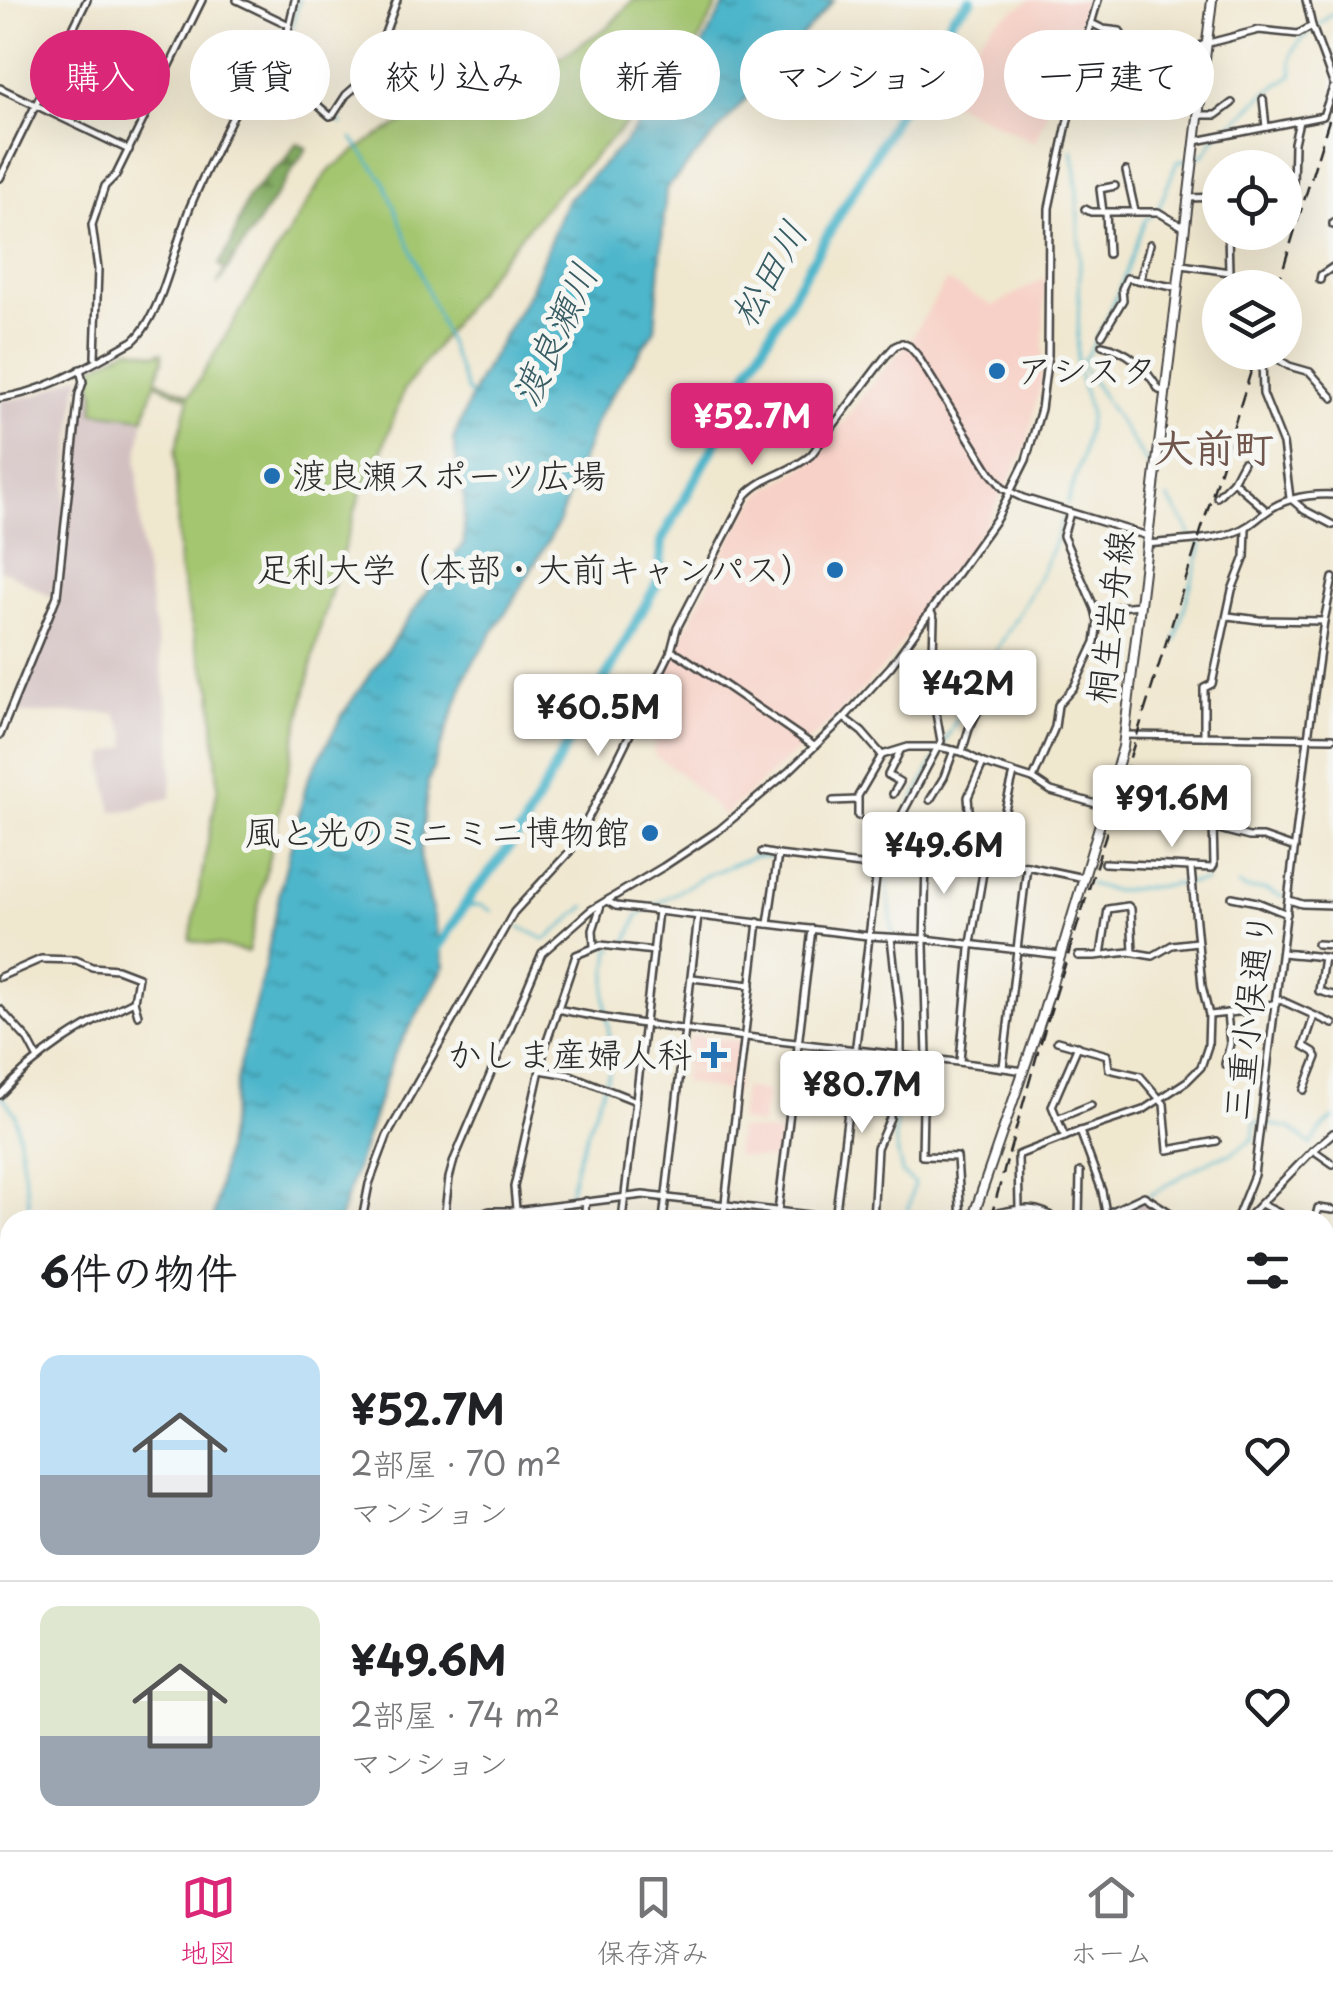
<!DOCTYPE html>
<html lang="ja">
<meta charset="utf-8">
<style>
:root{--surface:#fff;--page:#f6f6f6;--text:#202124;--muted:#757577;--line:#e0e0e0;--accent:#db2777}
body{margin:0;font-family:"Playpen Sans","Klee One",sans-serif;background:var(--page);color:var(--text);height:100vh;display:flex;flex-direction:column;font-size:38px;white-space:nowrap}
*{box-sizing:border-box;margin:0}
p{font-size:32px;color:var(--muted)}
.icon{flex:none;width:55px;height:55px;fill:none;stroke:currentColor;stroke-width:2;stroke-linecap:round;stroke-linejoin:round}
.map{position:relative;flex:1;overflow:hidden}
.panel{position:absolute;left:0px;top:1210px;width:1335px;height:640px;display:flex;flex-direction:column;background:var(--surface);border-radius:30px 30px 0 0;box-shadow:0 10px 40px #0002}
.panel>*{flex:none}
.top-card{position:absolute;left:30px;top:30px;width:1275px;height:90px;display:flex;gap:20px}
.buttons{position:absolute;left:1202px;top:150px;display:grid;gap:20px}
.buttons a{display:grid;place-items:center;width:100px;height:100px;border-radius:50%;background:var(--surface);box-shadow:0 10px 40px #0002;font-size:50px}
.price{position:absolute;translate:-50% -85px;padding:0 22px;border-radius:10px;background:#fff;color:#222;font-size:32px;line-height:65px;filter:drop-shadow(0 2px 5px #0008)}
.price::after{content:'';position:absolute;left:50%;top:60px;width:30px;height:22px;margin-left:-15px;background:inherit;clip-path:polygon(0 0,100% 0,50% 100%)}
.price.selected{background:var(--accent);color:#fff}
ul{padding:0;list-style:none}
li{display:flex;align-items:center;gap:30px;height:250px;padding:0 40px}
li+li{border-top:2px solid var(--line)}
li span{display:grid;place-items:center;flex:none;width:280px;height:200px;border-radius:20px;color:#555}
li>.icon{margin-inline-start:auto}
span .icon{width:120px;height:120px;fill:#fffc;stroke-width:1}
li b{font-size:42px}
h2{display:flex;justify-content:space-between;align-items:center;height:120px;padding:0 40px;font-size:42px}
.chip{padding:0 35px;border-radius:45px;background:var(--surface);box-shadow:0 10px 40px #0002;font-size:35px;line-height:90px}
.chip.selected{background:var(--accent);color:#fff}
.tabs{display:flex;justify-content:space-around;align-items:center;height:140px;border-top:2px solid var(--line);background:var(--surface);font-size:28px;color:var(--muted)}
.tabs a{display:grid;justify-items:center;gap:5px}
.tabs .selected{color:var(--accent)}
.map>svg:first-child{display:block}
</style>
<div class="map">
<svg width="1333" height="1850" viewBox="0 0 1333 1850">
<defs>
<pattern id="forest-firs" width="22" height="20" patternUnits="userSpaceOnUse" patternTransform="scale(2.5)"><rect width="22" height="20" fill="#83ab62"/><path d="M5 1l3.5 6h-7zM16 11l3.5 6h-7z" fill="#6b8b51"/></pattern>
<pattern id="water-ripples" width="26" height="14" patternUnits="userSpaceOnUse" patternTransform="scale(2.5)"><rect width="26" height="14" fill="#4db6cb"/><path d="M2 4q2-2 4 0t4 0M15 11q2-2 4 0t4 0" fill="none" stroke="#4094a5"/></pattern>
</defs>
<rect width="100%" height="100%" fill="#f6f6f2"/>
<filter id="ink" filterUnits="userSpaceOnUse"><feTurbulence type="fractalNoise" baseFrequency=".01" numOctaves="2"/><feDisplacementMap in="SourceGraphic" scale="20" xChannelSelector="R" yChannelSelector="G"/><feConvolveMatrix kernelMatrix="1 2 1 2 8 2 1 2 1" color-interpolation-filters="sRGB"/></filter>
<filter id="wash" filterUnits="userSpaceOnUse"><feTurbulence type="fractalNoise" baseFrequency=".0048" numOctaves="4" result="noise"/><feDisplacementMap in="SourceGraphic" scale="40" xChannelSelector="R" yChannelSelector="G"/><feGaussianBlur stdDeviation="2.25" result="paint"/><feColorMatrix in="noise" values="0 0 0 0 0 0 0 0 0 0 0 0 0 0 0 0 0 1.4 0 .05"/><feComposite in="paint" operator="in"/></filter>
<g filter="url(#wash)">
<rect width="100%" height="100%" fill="#f0e7cf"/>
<g fill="#f7d1c7">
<polygon points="1031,0 1084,0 1079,30 1035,142 938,96 978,40 996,21"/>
<polygon points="1045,278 1042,377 1027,446 983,530 889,661 838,715 724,815 676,770 655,756 653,749 657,735 652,724 641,718 734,533 749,509 764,491 816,460 866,391 910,340 946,281 993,306"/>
<polygon points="689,1035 741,1041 738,1076 685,1068"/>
<polygon points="684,1070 738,1078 736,1093 683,1082"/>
<polygon points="743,1088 767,1091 762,1126 739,1121"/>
<polygon points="738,1128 780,1133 778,1160 735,1155"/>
</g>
<g fill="#d2bfc0">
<polygon points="91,373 95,396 94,412 144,418 137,459 141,544 171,725 172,762 171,798 151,802 135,810 112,811 104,768 106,754 127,746 126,733 115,713 12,713 59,601 67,516 71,509 72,497 70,492 81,393 87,374"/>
<polygon points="79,375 81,379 77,390 56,588 52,589 51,597 6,571 0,570 2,424 0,423 0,401 37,395"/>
<polygon points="1143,1198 1165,1211 1147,1220 1074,1220 1109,1216"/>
</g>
<polygon fill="url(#forest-firs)" stroke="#576b46" stroke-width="2.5" points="296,143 307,148 217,285 225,270 219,265 231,244 248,197 271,172 286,160"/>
<polygon fill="#a4c66f" stroke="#68784d" stroke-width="2.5" points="633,0 720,0 689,60 550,201 493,269 404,390 380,456 360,495 319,632 248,952 190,940 218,787 212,690 196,645 179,568 175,453 189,398 155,383 144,418 93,412 95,396 90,369 130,348 155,354 162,352 163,360 156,380 190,395 271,261 321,181 332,168 371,140 428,109 561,57 609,26"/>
<g fill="url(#water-ripples)" stroke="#3c707b" stroke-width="2.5">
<polygon points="727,0 834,0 666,189 655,329 598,416 558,524 515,598 468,671 428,782 420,856 445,966 393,1057 339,1220 213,1220 240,1062 264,970 281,886 307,781 344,712 435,580 464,543 464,499 453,440 479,379 530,291 566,201 622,145 700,50"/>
<polygon points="152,1840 218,1840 218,1850 154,1850"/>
</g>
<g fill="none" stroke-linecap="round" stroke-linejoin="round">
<g stroke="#4db6cb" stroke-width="2.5">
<polyline points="282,67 299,0"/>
<polyline points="336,116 342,124"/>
<polyline points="352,138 384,181 467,390 471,396"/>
<path d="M1158,210L1177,162L1204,155L1218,132L1235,122L1263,95L1293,74C1282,46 1314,30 1333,13"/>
<path d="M1148,465L1081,364C1112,320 1126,269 1145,220L1152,215"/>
<polyline points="1168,498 1188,528 1190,535"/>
<polyline points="1067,504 1082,457 1090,414 1077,366 1080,263 1076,172 1072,150"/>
<polyline points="1175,641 1202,545 1198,542"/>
<path d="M943,745C955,722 968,699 981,676C1011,625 1046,576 1063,518"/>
<polyline points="890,842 913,859 922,861"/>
<polyline points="1071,878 1078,881"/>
<polyline points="1089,884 1115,891 1206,881"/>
<polyline points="1238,885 1247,889 1263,889 1283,897"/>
<polyline points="464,906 481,905 492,911"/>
<polyline points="520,927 544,939 548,938 586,906"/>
<polyline points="893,936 884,855 939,752"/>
<polyline points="626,945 638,915 705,876 754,856 774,857"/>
<polyline points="896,964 901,1000"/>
<polyline points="902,1058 896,1096 895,1139 902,1173 914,1183 906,1220"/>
<polyline points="1,1094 15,1114 29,1204 24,1220"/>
<polyline points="1149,1196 1187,1173 1216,1158 1231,1154 1253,1139 1255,1122 1291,1128 1311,1145 1320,1131 1333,1118"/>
<polyline points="563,1220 577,1161 612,1063 605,995 610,949 614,948"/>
<polyline points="1104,1220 1142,1199"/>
<polyline points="0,1281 10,1261"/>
<polyline points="667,1850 674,1840"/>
<polyline points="685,1850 694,1843 692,1840"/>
<polyline points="819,1850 829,1840"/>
<polyline points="1163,1850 1167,1840"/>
</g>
<polyline stroke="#4db6cb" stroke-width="10" points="433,956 473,892 486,878 523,828 582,716 604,681 659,580 662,539 720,435 750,368 886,135 907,94 931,58 953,16 971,0"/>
</g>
</g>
<g filter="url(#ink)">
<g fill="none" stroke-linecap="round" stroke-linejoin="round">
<g stroke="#494744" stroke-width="10">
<g id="minor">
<polyline points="237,0 289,25"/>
<polyline points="1306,0 1312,26 1333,83"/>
<polyline points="1091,23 1103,29 1120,31 1122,36 1113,46 1116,63"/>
<polyline points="1205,44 1259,30 1298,34 1312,26"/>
<polyline points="276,68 330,116 333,115 346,95 361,82 384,36 397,0"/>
<polyline points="1263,99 1266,127"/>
<polyline points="274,110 282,73"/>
<polyline points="1199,115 1216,115 1232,103"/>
<polyline points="1196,141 1323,116 1333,88"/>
<polyline points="1126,171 1135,211"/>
<polyline points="1293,187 1294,143 1299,121"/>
<polyline points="1188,198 1220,197"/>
<polyline points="1085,209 1091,212 1103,212"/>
<polyline points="1103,212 1100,189 1115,186"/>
<polyline points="1333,223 1333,225"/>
<polyline points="1108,254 1106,212 1158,212 1185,228"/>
<polyline points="1182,265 1229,272 1228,232"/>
<polyline points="1140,280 1150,244"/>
<polyline points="1320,280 1321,275 1333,267"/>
<polyline points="1102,335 1123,300 1122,289 1127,278 1178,288"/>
<path d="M1102,345C1129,350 1145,367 1159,390L1164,391"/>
<polyline points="1333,398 1310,372 1289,366 1268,353 1262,357 1263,394 1283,444 1290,498 1304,510 1333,525"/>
<polyline points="1243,462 1233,481 1267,511"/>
<polyline points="1217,497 1233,481"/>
<path d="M1147,544C1175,541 1206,541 1233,533C1247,528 1255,521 1266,512C1286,497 1309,494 1333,495"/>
<polyline points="1095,609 1140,605"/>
<polyline points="1228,616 1259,620 1324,621"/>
<polyline points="844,718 862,732 882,755 908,747 939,747 962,752 983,763 1033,779 1051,791 1103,806"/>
<polyline points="0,735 57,596 79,394 83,382 80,369"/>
<polyline points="1204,736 1204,688 1212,684 1232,590 1245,557 1246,528"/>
<polyline points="962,752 969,729 980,707 988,693 1006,679 1016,660"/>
<polyline points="1033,779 1055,727 1058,705 1074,687 1095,642 1098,622 1095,609 1063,536 1070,513"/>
<polyline points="893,794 900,782 888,775 900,751"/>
<polyline points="930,800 944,777 954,750"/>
<polyline points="833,801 857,800"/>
<polyline points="1004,814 1014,773"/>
<polyline points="858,816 858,796 882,755"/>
<polyline points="1215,828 1249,837 1263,837 1295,848"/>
<polyline points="1237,832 1245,782"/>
<polyline points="762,852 778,855"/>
<polyline points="964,855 970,849 967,841 970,822 968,797 983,763"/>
<polyline points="1104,863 1212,868 1214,865 1213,822 1212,817 1198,802"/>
<polyline points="1232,897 1257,902 1287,914"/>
<polyline points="1289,900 1302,904 1333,905"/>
<polyline points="768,924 778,855 877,867"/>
<polyline points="868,936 924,939"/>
<polyline points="1317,944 1333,945"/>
<polyline points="594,946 593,930 601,905"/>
<path d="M1282,953C1299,955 1316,955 1333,959"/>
<polyline points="1101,955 1108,909 1128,906 1131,909 1133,952"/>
<polyline points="1078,956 1095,956 1129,952 1153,956 1172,945 1197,942"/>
<polyline points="1324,957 1319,991 1333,995"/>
<polyline points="0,977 41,959 76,960 92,967 117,969 138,977 134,1001"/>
<polyline points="692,978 751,985"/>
<polyline points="1276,998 1333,1024"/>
<polyline points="0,1009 28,1040 38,1059"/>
<path d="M557,1009C623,1023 689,1030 755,1038C845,1049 935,1058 1024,1071"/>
<polyline points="1210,1015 1247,1011 1276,1003"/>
<polyline points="1057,1041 1107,1055 1109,1069 1140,1076 1164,1104 1168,1150 1217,1141"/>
<polyline points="924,1057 922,1156 957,1157 961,1220"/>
<polyline points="927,1057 924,944 926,861 964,855 970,859 1027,866 1084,878"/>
<polyline points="960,1061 970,949 985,861"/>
<polyline points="1225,1064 1230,1044 1227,1013"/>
<polyline points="1003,1067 1027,866"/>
<polyline points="540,1070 570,1075 636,1101"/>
<polyline points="1304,1090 1317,1057 1314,1052 1304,1046 1314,1016"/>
<path d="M0,1095C37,1053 84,1025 134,1001L138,1015"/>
<polyline points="1057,1119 1091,1105"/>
<polyline points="1080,1131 1102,1191 1106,1213"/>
<polyline points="1065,1137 1052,1106 1078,1046"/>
<polyline points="1313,1150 1333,1164"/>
<polyline points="1261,1204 1281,1214 1282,1220"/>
<polyline points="1019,1209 1018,1155 1080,1131 1143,1110 1187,1081 1201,1067 1208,1046 1209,1015 1202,986 1191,869"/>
<polyline points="1079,1218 1080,1172"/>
<path d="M362,1220L369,1184L387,1136L514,912L571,850L597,801L671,651L677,628L746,495C763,476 792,472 811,455L885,357L895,346L902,343"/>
<polyline points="517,1220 514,1187 545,1047 576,955 601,945 654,951"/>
<polyline points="584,1220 586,1201"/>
<polyline points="622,1220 658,911"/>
<polyline points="663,1220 698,916"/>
<polyline points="723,1220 758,922"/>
<polyline points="777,1220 812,929"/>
<polyline points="835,1220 877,870 882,852 941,741 932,691 934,619 931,612"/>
<polyline points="873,1220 877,1148 890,1118 890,1090 901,1055 901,1024 891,938"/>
<path d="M996,1220L998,1213C1020,1208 1039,1205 1056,1220"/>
<polyline points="1059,1220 1104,1215 1144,1196 1172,1214 1176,1220"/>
<polyline points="1245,1220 1313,1150 1333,1133"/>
<polyline points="1315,1220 1318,1208 1333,1210"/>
<polyline points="1325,1274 1327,1269 1333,1272"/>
<polyline points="0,1300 10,1309"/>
<polyline points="1325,1419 1333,1409"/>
<polyline points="0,1476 10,1474"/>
<polyline points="1325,1510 1333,1513"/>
<polyline points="1325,1564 1333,1545"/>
<polyline points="0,1565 10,1565"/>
<polyline points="0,1665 10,1666"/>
<polyline points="0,1769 4,1771 10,1770"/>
<polyline points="1325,1787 1333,1778"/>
<polyline points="476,1840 495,1850"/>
<polyline points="640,1840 644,1850"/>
<polyline points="1045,1840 1077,1850"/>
<polyline points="492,1847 503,1840"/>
<polyline points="420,1850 427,1840"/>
<polyline points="566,1850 583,1840"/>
<polyline points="836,1850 841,1840"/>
<polyline points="913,1850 916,1840"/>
<polyline points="963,1850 965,1846 987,1846 988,1840"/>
<polyline points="1085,1850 1113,1850"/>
<polyline points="1231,1850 1231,1840"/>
</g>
</g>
<g stroke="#494744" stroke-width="10">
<g id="tertiary">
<polyline points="0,88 129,150"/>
<path d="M1073,99C1090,104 1107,104 1124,98L1192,49L1205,44"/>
<polyline points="0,178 87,0"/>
<polyline points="902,343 909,346 917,355 990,472 1004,489 1023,498 1148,536"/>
<polyline points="97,361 95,357 98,269 92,225 105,186 116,175 202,0"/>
<path d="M0,398C48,392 91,364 133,341C162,316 175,244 190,207C203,176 218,146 233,116L242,102L276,68L283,52L295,0"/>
<polyline points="671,651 679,654 814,746"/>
<polyline points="1126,735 1333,738"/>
<polyline points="607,901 616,906 868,936"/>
<polyline points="925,939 1061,955"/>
<polyline points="975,1212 994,1220"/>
<polyline points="444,1220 449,1178 454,1160 542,953 591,910 663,867 719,830 788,772 844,718 891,666 997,518 1026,460 1041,409 1048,355 1049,208 1082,54 1098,0"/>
<polyline points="457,1220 490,1211 515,1211 643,1195 852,1220"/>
<polyline points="1236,1220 1254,1175 1308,738 1324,621 1333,578"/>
<polyline points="1325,1358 1333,1360"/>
<polyline points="337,1840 338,1850"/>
<polyline points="1044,1850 1044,1840"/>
</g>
</g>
<g stroke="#494744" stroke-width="11">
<g id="secondary">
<polyline points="0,1437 10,1435"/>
<polyline points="1325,1728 1333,1732"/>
</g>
</g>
<g stroke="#494744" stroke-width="12">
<g id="primary">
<polyline points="972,1220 1042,1017 1123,747 1212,0"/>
<polyline points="741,1850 744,1840"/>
</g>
</g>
<g stroke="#494744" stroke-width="14">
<g id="motorway">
<polyline points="0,1794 10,1799"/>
<polyline points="0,1805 10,1810"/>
<polyline points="77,1840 103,1850"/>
<polyline points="103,1840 133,1850"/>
</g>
</g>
<use href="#minor" stroke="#fff" stroke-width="5"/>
<use href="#tertiary" stroke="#fff" stroke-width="5"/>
<use href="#secondary" stroke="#fff" stroke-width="6"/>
<use href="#primary" stroke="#fff" stroke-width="8"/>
<use href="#motorway" stroke="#fff" stroke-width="9"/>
<g stroke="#2b2b2b" stroke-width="2.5" stroke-dasharray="15 8" stroke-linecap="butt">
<polyline points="1277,288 1333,107"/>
<polyline points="990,1220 1039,1048 1257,352"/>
<polyline points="800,1850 804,1840"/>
</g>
</g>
</g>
<g fill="#1f6fb2" stroke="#f6f6f2" stroke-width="4">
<circle cx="997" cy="371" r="10"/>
<circle cx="272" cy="476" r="10"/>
<circle cx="835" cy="570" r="10"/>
<circle cx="650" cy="833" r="10"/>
<path d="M709 1040h10v10h10v10h-10v10h-10v-10h-10v-10h10z"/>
</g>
<g text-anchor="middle" stroke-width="10" stroke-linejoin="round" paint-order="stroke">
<g font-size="35" fill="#2b2b2b" stroke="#f6f6f2" text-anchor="end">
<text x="1017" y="383" text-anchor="start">アシスタ</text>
<text x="292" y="488" text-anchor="start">渡良瀬スポーツ広場</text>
<text x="815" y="582">足利大学（本部・大前キャンパス）</text>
<text x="630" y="845">風と光のミニミニ博物館</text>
<text x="692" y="1067">かしま産婦人科</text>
</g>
<g font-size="35" fill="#2b2b2b" stroke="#f6f6f2">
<text transform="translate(1111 617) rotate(-83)" y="12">桐生岩舟線</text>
<text transform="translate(1249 1016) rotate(-83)" y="12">三重小俣通り</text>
</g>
<g font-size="38" font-style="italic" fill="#375c63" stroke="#f6f6f2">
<text transform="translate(769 274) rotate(-60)" y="13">松田川</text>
<text transform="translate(555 335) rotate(-65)" y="13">渡良瀬川</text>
</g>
<g font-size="40" font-weight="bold" fill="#70554c" stroke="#f6f6f2">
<text x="1214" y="462">大前町</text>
</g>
</g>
</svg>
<div class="buttons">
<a><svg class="icon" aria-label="locate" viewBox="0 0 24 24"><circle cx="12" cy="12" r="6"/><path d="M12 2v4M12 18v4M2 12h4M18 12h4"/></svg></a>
<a><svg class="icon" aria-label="layers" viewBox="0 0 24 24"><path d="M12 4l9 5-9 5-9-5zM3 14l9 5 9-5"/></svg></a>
</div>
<b class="price selected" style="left:752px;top:468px">¥52.7M</b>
<b class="price" style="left:968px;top:735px">¥42M</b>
<b class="price" style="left:598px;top:759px">¥60.5M</b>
<b class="price" style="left:1172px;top:850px">¥91.6M</b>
<b class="price" style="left:944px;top:897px">¥49.6M</b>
<b class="price" style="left:862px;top:1136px">¥80.7M</b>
<div class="top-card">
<a class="chip selected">購入</a>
<a class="chip">賃貸</a>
<a class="chip">絞り込み</a>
<a class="chip">新着</a>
<a class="chip">マンション</a>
<a class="chip">一戸建て</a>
</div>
<section class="panel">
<h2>6件の物件<svg class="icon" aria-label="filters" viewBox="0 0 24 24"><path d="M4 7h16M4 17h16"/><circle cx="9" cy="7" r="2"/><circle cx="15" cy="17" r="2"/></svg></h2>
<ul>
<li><span style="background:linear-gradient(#bfe0f5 60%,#9aa5b1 0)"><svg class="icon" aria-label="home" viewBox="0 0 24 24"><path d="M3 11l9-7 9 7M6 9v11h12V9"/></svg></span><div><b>¥52.7M</b><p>2部屋 · 70 m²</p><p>マンション</p></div><svg class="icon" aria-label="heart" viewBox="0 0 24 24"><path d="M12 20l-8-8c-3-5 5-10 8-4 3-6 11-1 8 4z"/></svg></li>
<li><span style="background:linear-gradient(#dfe7d0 65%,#9aa5b1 0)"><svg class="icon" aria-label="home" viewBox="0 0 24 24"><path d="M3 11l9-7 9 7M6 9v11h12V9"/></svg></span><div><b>¥49.6M</b><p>2部屋 · 74 m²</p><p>マンション</p></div><svg class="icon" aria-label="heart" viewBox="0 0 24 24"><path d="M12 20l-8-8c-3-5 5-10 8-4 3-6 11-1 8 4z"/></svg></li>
</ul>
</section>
</div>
<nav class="tabs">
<a class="selected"><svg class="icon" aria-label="map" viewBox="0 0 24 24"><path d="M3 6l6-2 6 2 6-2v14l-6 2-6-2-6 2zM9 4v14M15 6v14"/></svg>地図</a>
<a><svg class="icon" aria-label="saved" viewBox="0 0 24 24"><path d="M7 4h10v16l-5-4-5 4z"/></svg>保存済み</a>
<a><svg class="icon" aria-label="home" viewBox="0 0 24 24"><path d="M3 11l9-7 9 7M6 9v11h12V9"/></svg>ホーム</a>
</nav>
